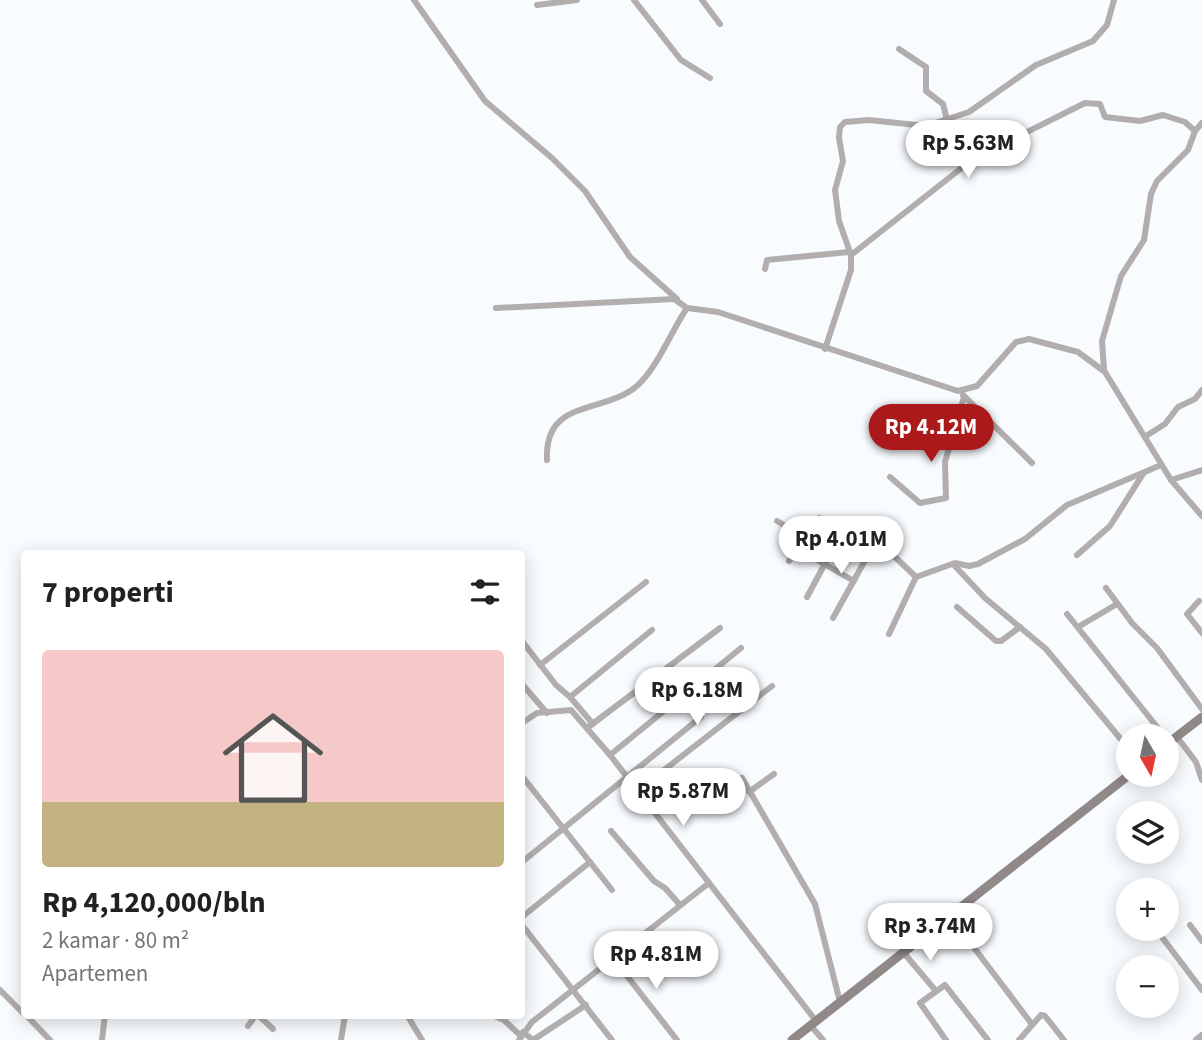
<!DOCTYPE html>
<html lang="id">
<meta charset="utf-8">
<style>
:root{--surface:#fff;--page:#f6f6f6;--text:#202124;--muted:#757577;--accent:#ac191a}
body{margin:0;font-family:"Source Sans 3",sans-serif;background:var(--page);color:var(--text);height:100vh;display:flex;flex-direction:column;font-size:26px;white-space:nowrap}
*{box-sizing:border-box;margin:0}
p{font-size:23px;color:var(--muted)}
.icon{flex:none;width:38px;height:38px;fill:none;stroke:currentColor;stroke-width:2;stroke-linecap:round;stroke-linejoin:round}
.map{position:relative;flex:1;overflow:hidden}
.details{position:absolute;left:21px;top:550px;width:504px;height:469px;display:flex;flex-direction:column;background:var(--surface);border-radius:7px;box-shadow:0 4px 18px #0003}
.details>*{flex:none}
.needle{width:46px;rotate:171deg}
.fabs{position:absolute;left:1116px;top:724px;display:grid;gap:14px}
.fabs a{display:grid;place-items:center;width:63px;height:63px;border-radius:50%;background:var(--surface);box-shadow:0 4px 18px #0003;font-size:35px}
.price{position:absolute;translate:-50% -60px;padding:0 16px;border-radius:24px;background:#fff;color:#222;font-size:23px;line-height:46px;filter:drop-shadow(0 2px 4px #0008)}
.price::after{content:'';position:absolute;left:50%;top:42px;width:21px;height:16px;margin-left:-10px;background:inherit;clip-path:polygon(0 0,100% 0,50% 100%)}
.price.selected{background:var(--accent);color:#fff}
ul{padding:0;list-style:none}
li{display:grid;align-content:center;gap:14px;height:371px;padding:0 21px}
li span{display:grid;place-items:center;height:217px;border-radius:7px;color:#555}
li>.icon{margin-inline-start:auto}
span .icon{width:126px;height:126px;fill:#fffc;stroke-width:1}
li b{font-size:30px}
h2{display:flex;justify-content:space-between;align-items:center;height:84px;padding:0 21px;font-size:30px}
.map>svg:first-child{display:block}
</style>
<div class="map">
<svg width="1202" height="1040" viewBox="0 0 1202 1040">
<rect width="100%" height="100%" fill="#f9fcff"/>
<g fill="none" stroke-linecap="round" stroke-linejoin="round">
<g stroke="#b3aeae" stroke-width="6">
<polyline points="414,0 485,101 552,158 585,191 630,257 677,299"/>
<polyline points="634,0 681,60 710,78"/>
<polyline points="702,0 720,24"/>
<polyline points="537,5 577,0"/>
<polyline points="899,49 926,67 926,91 943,104 951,136 963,144 973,159"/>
<polyline points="851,255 973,159 1085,103 1100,104 1105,117 1140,121 1163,115 1185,122 1195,131"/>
<polyline points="765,269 767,260 849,252"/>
<polyline points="496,308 674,299 687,308 718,312 958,391 977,386 1016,342 1029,339 1078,352 1105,372 1171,480 1202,516"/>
<polyline points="825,349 851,270 851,255 839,221 835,190 843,161 839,138 840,127 845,122 869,120 926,126 969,112 1036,65 1093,41 1107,25 1114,0"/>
<polyline points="1104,369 1102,341 1121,276 1144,240 1151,194 1157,181 1188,150 1195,131 1202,123"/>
<polyline points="963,395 1032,463"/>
<polyline points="1146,436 1165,424 1178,407 1195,399 1202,390"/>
<path d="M547,460C544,397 605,415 638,385C657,368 672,330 687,308"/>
<polyline points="890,477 920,503 946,498 945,462 964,397"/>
<polyline points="1171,480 1202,470"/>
<polyline points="777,521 804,537"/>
<polyline points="796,548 854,581"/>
<polyline points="1077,555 1110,526 1143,474"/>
<polyline points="789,561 819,518 894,556 916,577 955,563 969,566 978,564 1025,539 1067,505 1161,465"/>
<polyline points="953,564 985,598 1046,649 1129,749"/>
<polyline points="1106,588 1132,623 1157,648 1202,709"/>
<polyline points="807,597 842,532"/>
<polyline points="1199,601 1187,614 1202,633"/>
<polyline points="957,607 996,641 1001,641 1020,627"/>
<polyline points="1067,614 1165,737"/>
<polyline points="833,618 873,546"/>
<polyline points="1078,627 1117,604"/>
<polyline points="889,634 916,577"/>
<polyline points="522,641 556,685 570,697"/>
<polyline points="540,665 646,582"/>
<polyline points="522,684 547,713"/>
<polyline points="522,723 537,713 571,710 610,755 816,1021"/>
<polyline points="593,724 570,697 652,630"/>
<polyline points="587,728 720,628"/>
<polyline points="1177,737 1196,762 1202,780"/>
<polyline points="610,755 741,648"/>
<polyline points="522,776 612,890"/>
<polyline points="742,778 815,904 840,1002"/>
<polyline points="637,791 772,686"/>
<polyline points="749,792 774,774"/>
<polyline points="611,831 654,881 665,888 680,905"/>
<polyline points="522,862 701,717"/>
<polyline points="950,916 1031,1023"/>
<polyline points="522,917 590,862"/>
<polyline points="522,925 612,1040"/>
<polyline points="1190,925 1202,941"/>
<polyline points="1158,932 1202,990"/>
<polyline points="903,952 936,991"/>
<polyline points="613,958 677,1040"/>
<polyline points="0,990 24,1014"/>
<polyline points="26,1015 50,1040"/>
<polyline points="258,1015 273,1029"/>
<polyline points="407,1015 422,1040"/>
<polyline points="492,1015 504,1020 521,1036"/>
<polyline points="248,1026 256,1015"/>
<polyline points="811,1026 823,1040"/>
<polyline points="523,1032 533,1040 586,1005"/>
<polyline points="102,1040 105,1015"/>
<polyline points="341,1040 345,1015"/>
<polyline points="519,1040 532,1022 709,883"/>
<polyline points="946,1040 920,1003 945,985 988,1040"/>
<polyline points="1019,1040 1041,1015 1045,1016 1064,1040"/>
</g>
<polyline stroke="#b3aeae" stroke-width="8" points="1197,1040 1202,1036"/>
<g stroke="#908988" stroke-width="9">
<polyline points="1167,744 1202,717"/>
<polyline points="792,1040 1129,775"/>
</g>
</g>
</svg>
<div class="fabs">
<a><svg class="needle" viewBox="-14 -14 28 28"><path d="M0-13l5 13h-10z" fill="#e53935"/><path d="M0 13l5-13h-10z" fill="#757577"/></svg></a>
<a><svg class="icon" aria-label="layers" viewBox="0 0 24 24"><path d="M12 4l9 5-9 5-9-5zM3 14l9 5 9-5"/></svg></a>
<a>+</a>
<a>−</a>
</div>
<b class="price" style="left:968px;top:180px">Rp 5.63M</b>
<b class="price selected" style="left:931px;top:464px">Rp 4.12M</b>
<b class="price" style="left:841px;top:576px">Rp 4.01M</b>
<b class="price" style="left:697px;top:727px">Rp 6.18M</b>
<b class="price" style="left:683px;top:828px">Rp 5.87M</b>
<b class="price" style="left:930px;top:963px">Rp 3.74M</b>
<b class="price" style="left:656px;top:991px">Rp 4.81M</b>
<section class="details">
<h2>7 properti<svg class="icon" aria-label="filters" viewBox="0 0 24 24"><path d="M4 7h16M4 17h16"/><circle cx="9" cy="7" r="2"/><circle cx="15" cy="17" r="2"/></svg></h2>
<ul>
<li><span style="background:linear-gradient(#f6c9c9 70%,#c2b280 0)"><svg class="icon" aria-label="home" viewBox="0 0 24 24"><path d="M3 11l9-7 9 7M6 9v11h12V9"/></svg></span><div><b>Rp 4,120,000/bln</b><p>2 kamar · 80 m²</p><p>Apartemen</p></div></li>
</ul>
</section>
</div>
